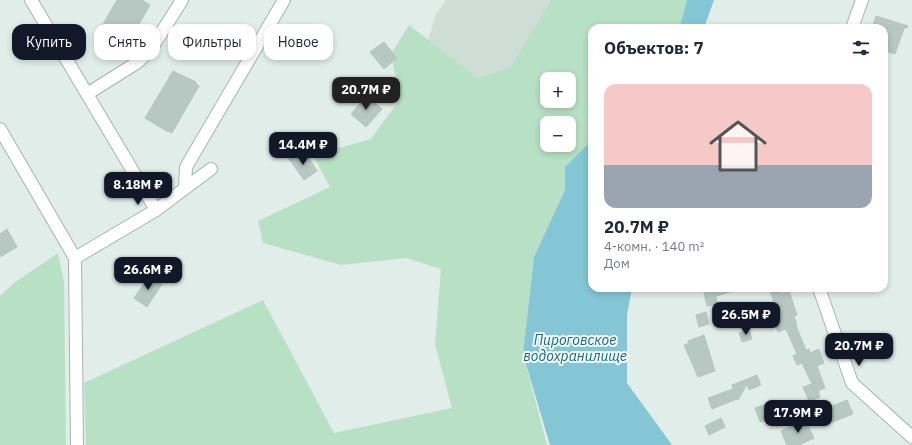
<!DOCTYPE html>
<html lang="ru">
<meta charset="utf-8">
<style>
:root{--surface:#fff;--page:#f2f2f3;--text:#1f2937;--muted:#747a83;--line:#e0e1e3;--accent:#111827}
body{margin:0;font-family:"IBM Plex Sans",sans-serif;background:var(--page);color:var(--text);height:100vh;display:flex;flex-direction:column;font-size:15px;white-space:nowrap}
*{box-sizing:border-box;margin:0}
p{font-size:13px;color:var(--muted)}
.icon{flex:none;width:22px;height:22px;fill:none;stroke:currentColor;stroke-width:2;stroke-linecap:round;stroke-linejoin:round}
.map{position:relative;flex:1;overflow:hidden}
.details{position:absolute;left:588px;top:24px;width:300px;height:268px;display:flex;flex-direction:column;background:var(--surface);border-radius:12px;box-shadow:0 2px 6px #0003}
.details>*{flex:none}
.banner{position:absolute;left:12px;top:24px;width:380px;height:36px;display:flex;gap:8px}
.controls{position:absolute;left:540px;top:72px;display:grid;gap:8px}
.controls a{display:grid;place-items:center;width:36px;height:36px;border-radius:8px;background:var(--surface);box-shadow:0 2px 6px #0003;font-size:20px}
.price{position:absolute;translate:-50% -34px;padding:0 9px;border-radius:8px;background:var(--accent);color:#fff;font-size:13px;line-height:26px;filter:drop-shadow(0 1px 2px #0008)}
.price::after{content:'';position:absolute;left:50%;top:24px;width:12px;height:9px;margin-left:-6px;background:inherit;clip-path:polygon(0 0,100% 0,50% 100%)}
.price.current{background:#222;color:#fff}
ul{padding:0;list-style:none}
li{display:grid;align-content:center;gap:8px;height:212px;padding:0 16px}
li+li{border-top:1px solid var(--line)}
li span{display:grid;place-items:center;height:124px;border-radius:12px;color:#555}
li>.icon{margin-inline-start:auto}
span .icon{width:72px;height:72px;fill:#fffc;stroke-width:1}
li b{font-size:17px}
h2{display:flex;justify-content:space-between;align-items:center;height:48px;padding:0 16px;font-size:17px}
.pill{padding:0 14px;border-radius:12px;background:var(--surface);box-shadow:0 2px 6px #0003;font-size:14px;line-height:36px}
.pill.current{background:var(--accent);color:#fff}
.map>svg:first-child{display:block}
</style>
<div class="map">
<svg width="912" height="445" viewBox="0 0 912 445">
<rect width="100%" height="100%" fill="#e1ede8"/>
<polygon fill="#cfddd7" points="446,0 551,0 510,67 478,78 428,40 436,14"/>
<g fill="#b8e0c5" fill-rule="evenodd">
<path d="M551,0H687L681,22L678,28H592V141L565,167V190L534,257L523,354L547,445H86L84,383L263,300L334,433L452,408L435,344L441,269L407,258L341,265L263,243L258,221L330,187L313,155L371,139L400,99L391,54L409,25L478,78L510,67ZM547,79H569V101H547ZM547,123H569V145H547Z"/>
<polygon points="58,253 64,282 66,445 0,445 0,296 14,283"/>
</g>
<g fill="#84c6d6">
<polygon points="687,0 714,0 704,28 678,28 681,22"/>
<polygon points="592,140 592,288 632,288 627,315 627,383 672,445 550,445 523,354 534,257 565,190 565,167"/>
</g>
<g fill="#b6c8c1" stroke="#b3c7bf">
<polygon points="117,0 142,0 150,5 123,52 103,42 104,41 96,36"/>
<polygon points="876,16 908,26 907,28 904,28 895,54 884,51 884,28 872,28"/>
<polygon points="384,42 397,58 384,69 370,52"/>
<polygon points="173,71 196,82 196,84 199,86 172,133 168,131 168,132 145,118"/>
<polygon points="366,96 382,109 366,127 351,114"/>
<polygon points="284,152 300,160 307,155 317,171 304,180"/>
<polygon points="7,229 17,247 0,257 0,234"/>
<polygon points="149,276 162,284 147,307 134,298"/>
<polygon points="703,288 733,288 734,291 716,296 717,304 707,306"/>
<polygon points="769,288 781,288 782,294 789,291 797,315 794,316 797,325 796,326 806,350 809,349 810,353 819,349 824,363 817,366 825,388 818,391 820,397 809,401 803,387 812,384 802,363 797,365 793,356 797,354 786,329 778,332 774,321 780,319"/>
<polygon points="706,312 709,324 699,327 696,315"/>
<polygon points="749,330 752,339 742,342 739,333"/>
<polygon points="704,335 715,371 698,377 684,345 689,343 688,341"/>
<polygon points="757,375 761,385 749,390 747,384 738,400 737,399 712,409 708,398 733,389 732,385"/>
<polygon points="847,400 853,414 825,425 820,411"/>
<polygon points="769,403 774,417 760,422 755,408"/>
<polygon points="721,418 725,427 709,435 705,426"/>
<polygon points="805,420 814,438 799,445 787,445 781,431"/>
</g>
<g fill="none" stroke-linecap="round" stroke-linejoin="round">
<g stroke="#a3b5b0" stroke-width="14">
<g id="minor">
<polyline points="31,0 156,210"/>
<polyline points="852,28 862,0"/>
<polyline points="87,94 138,62 153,46 182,0"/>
<polyline points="0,129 75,258 77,445"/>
<polyline points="185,188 186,167 284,0"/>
<polyline points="75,258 156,210 211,169"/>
<polyline points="819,288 852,383 912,437"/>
</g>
</g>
<use href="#minor" stroke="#fff" stroke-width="12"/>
</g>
<g text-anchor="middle" stroke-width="4" stroke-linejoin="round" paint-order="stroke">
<g font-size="14" font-style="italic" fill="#15697f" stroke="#f2f9f6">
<text x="575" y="345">Пироговское<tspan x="575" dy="16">водохранилище</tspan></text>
</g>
</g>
</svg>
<div class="controls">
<a>+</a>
<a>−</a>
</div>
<b class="price current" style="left:366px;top:111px">20.7M ₽</b>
<b class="price" style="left:303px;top:166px">14.4M ₽</b>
<b class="price" style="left:138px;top:206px">8.18M ₽</b>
<b class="price" style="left:148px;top:291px">26.6M ₽</b>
<b class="price" style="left:746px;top:336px">26.5M ₽</b>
<b class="price" style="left:859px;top:367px">20.7M ₽</b>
<b class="price" style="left:798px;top:434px">17.9M ₽</b>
<div class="banner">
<a class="pill current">Купить</a>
<a class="pill">Снять</a>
<a class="pill">Фильтры</a>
<a class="pill">Новое</a>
</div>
<section class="details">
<h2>Объектов: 7<svg class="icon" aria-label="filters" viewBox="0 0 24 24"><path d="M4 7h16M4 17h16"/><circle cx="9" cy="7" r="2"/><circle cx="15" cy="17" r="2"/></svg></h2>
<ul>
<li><span style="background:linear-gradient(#f6c9c9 65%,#9aa5b1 0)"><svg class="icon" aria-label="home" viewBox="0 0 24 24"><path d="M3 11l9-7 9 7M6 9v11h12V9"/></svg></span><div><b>20.7M ₽</b><p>4-комн. · 140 m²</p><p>Дом</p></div></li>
</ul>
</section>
</div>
